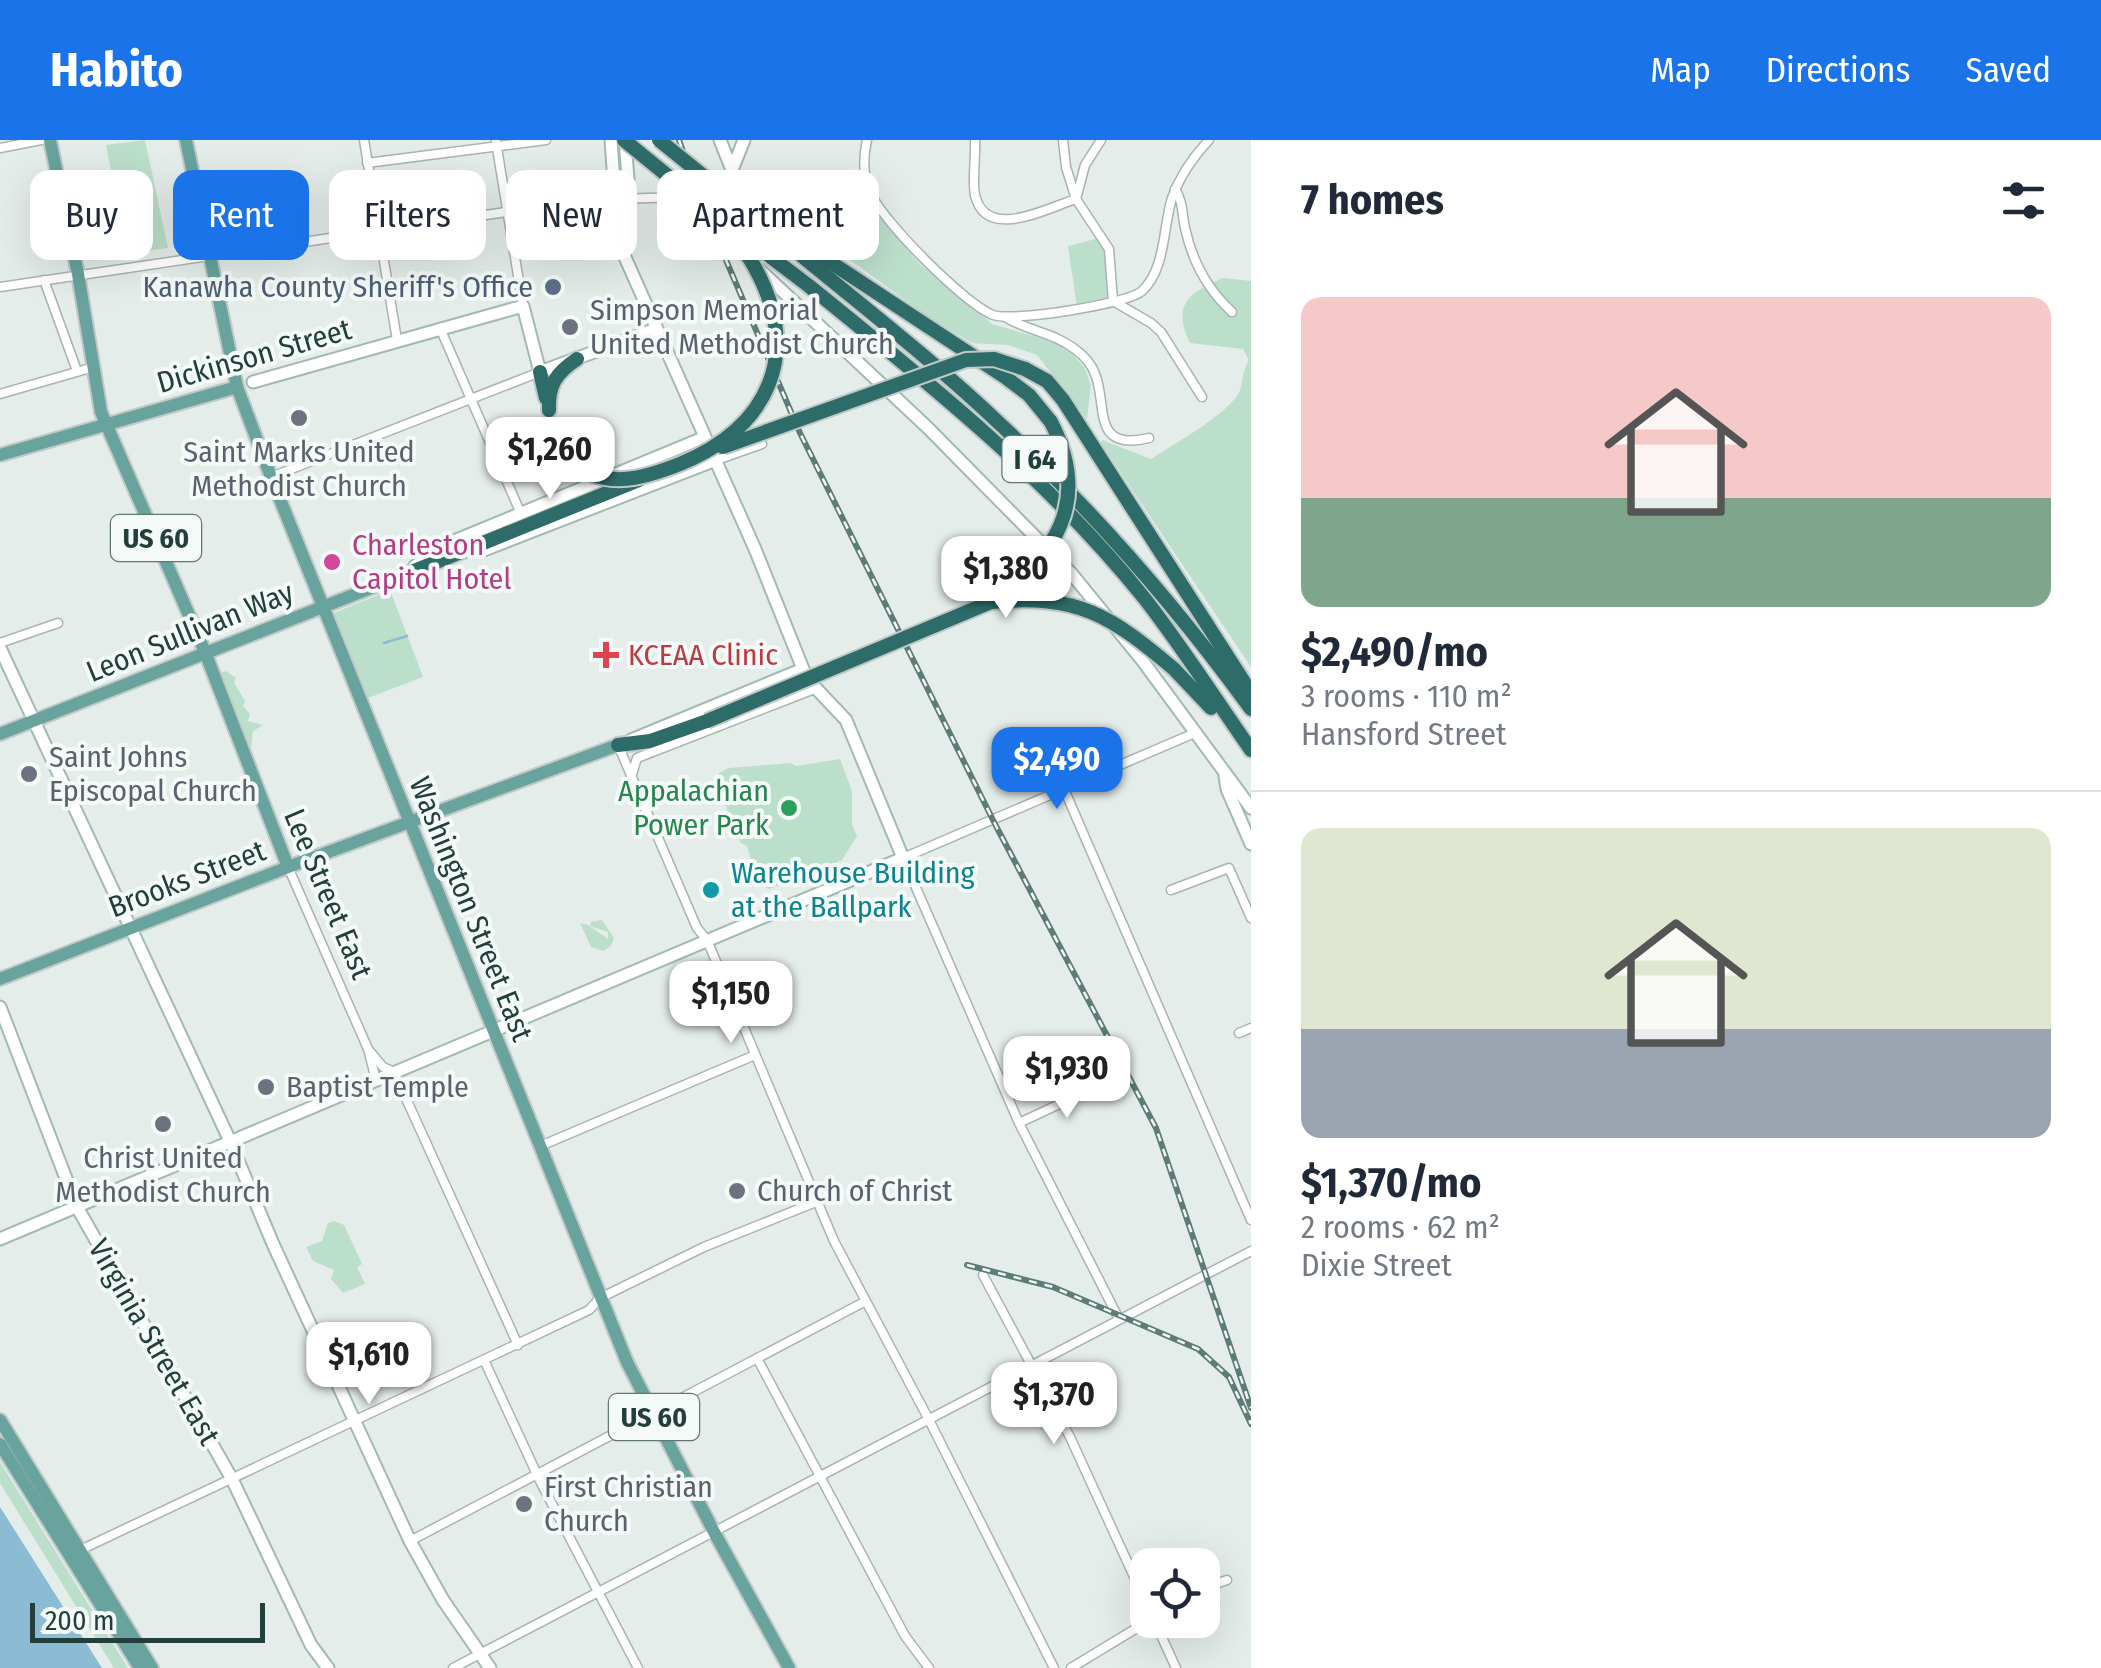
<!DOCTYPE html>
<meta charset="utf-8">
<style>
:root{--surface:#fff;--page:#f6f6f7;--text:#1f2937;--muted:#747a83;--line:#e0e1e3;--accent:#1a73e8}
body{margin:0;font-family:"Fira Sans Condensed",sans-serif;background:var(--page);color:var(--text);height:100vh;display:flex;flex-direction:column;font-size:38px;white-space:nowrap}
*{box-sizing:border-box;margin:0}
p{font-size:32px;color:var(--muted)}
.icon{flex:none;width:55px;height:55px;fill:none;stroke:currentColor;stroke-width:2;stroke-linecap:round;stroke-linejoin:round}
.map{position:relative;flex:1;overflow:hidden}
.details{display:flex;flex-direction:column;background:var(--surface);width:850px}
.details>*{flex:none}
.hud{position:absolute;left:30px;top:30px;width:950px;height:90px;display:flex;gap:20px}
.controls{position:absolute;left:1130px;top:1408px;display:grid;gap:20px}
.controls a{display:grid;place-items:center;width:90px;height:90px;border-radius:20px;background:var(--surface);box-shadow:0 10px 40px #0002;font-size:50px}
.scale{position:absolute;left:30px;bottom:25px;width:235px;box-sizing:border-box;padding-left:10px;border:5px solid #233f3c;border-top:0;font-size:28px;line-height:35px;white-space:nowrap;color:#233f3c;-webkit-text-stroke:8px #f4faf8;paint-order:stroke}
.price{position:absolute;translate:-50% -85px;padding:0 22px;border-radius:20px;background:#fff;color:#222;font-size:32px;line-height:65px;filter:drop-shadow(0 2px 5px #0008)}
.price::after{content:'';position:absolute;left:50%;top:60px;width:30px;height:22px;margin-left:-15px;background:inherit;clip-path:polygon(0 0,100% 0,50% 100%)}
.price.current{background:var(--accent);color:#fff}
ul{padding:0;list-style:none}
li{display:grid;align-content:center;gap:20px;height:530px;padding:0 50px}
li+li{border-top:2px solid var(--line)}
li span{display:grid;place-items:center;height:310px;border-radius:20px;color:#555}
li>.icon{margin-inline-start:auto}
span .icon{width:180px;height:180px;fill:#fffc;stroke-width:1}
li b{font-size:42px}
h2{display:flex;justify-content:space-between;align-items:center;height:120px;padding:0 50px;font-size:42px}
.pill{padding:0 35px;border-radius:20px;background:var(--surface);box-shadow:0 10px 40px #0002;font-size:35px;line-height:90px}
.pill.current{background:var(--accent);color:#fff}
header{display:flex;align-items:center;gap:60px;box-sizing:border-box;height:140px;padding:0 50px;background:var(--accent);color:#fff}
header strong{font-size:48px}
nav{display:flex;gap:55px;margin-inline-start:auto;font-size:35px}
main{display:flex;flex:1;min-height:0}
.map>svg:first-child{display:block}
</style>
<header>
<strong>Habito</strong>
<nav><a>Map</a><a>Directions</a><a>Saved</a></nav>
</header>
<main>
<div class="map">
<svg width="1251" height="1528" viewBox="0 0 1251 1528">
<rect width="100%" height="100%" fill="#e4edea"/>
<g fill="#bcdfcb">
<polygon points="145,0 168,108 86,119 78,81 119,72 106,5"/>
<polygon points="844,32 859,47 869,66 921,125 992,184 1051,201 1072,214 1084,227 1091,245 1087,279 1037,215 1008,205 972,203 927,176 824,101 802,92 775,53"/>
<polygon points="1103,97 1109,109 1113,161 1077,167 1068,106"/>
<path d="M1223,138L1251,141V527L1101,303L1102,300L1151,319C1172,305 1231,273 1240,250C1244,239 1241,234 1249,220L1243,209L1190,203C1171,163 1190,153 1223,138Z"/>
<polygon points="390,450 423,537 368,558 334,473"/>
<polygon points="226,531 236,538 234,543 245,561 243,566 250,574 248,581 263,585 253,591 251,609 221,533"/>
<polygon points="840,619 852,651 852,685 857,696 842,720 770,749 758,745 747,706 741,703 717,645 719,633 728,628 791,623 796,626"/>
<polygon points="602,780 614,798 611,806 603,811 591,807 580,783 588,785 608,799 608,792 590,786 591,782"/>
<polygon points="334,1081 344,1085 362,1124 357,1127 365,1144 343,1153 331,1139 334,1130 313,1121 306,1107 322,1101 328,1083"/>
<polygon points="0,1322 128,1528 114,1528 0,1343"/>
</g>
<polygon fill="#8bbcd3" points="0,1367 102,1528 0,1528"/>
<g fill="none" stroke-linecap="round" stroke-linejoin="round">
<polyline stroke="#8bbcd3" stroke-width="2.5" points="384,503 407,496"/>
<g stroke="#a6b5b2" stroke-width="11">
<g id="street">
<polyline points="364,0 397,200"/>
<path d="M867,0C863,18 863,36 870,52C882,81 965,164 993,175C1012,182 1128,164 1142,151C1166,129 1163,86 1172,58C1180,36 1193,17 1209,0"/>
<path d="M975,0C976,17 972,39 975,55C986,102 1047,68 1076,59L1085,25L1101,0"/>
<polyline points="1063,0 1066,27 1076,59 1109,109 1113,161 1151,183 1161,192 1202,257"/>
<polyline points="496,2 523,166"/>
<polyline points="0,8 41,0"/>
<polyline points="367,23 546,0"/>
<path d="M1175,49C1183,61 1182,74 1185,88C1192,120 1207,149 1232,172"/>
<polyline points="44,140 77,231"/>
<polyline points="0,147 506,72 617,59 681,57"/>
<path d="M1005,177C1028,191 1055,193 1076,210C1084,216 1092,225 1095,234C1108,264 1090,312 1149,298"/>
<polyline points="440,188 521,374"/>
<polyline points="0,254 94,227"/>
<polyline points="714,321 762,304"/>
<polyline points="271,337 540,232"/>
<polyline points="1013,458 1071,433"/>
<polyline points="0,503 58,483"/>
<polyline points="618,605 697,788 707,800 834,1101 928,1278 1054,1528"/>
<polyline points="632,634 637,618 817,548"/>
<polyline points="1064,649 1251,1080"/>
<polyline points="288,727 368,909 376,940"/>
<polyline points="1171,750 1229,728 1251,778"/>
<polyline points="1239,893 1251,888"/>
<polyline points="368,909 383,927 394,932 518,1205"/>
<polyline points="1019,983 1100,945"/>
<polyline points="538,1007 755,915"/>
<polyline points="983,1135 1070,1297 1148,1467"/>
<polyline points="1119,1179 1019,983 903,718 1197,592"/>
<polyline points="757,1218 905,1496 929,1528"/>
<polyline points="484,1220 540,1341 638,1528"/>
<polyline points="410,1401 864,1162"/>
<polyline points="76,1412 589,1170 600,1158 704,1107 816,1062"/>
<polyline points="1202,1449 1227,1440"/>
<polyline points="1154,1480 1176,1528"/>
<polyline points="453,1528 1251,1111"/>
<polyline points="1071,1528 1150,1480"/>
</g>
</g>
<g stroke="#a2b9b4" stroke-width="15">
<g id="secondary">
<polyline points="720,0 732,30 738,79 743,95"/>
<polyline points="732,30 744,0"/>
<polyline points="617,59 628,39 625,0"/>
<polyline points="760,130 928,288 1071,433 1142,520 1251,668"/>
<polyline points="253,242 523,166 540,232 656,189"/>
<polyline points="484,410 713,321"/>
<polyline points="415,426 454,401 703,298"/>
<polyline points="0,508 230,1001 273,1104 410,1401 443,1460 490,1528"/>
<polyline points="631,600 803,529"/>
<polyline points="1225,636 1227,649 1251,704"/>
<polyline points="0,867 77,1067 232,1339 311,1505 328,1528"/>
<polyline points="0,1099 903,718 846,580 810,542 803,529 755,409 624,115 617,85 611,0"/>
</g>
</g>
<g stroke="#c1c9c8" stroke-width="16">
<g id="primary">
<polyline points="50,0 78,134 101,272 205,512 288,727"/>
<polyline points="186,0 237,247 271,337 627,1222 714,1392 789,1528"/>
<polyline points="0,315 237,247"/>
<polyline points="0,594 399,437"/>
<polyline points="0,839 296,724 618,605"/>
<polyline points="0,1280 152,1528"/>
<polyline points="0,1304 140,1528"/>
</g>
</g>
<g stroke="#c1c9c8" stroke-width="18">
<g id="highway">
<polyline points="789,95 1005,237 1029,255 1051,282"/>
<path d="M785,102C857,162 933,220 1000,284C1092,370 1177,467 1251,569"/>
<path d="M809,146C928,242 1049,339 1145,459C1183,508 1216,560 1251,610"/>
<polyline points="1025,229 1047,241 1063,260 1251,553"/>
<polyline points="540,232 546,258"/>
<path d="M549,270C548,245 556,233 577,219"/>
<polyline points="399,437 639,340"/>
<polyline points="1174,529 1211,568"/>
<polyline points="618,605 650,601 707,581"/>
</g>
</g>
<use href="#street" stroke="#fff" stroke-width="8"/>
<use href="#secondary" stroke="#fff" stroke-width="11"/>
<use href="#primary" stroke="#68a39d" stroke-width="12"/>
<use href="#highway" stroke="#2e6c69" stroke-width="14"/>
<g stroke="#5d7b77" stroke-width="6">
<g id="rail">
<polyline points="679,0 699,57 800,293 996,686 1156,988 1251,1268"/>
<polyline points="967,1125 1053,1147 1198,1209 1229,1237 1251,1284"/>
</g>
</g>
<use href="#rail" stroke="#f4faf8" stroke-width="2.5" stroke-dasharray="8" stroke-linecap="butt"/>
<g stroke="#c1c9c8" stroke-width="18" stroke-linecap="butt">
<g id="highway-bridge">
<polyline points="624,0 717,76"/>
<polyline points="659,0 785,102"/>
<polyline points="734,89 809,146"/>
<path d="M553,288C560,308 570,325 591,334C620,346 652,335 680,324C769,287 803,214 754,126C743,106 726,89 711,72"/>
<polyline points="723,307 966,220 994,219 1025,229"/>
<path d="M992,462C1078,454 1110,475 1174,529"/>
<path d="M707,581L991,462C1056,415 1092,361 1051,282"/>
</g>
</g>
<use href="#highway-bridge" stroke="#2e6c69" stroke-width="14"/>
</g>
<circle fill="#5c6f8a" stroke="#f4faf8" stroke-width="4" cx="553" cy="147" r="10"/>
<g fill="#6b7280" stroke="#f4faf8" stroke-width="4">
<circle cx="570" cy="187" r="10"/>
<circle cx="299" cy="278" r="10"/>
<circle cx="29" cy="634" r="10"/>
<circle cx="266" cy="947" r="10"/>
<circle cx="163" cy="984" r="10"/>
<circle cx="737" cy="1051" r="10"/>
<circle cx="524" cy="1364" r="10"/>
</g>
<circle fill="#d1479c" stroke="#f4faf8" stroke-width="4" cx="332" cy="422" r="10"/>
<path fill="#e0444e" stroke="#f4faf8" stroke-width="4" d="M601 500h10v10h10v10h-10v10h-10v-10h-10v-10h10z"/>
<circle fill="#2e9e5b" stroke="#f4faf8" stroke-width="4" cx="789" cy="668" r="10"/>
<circle fill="#0f9aa8" stroke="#f4faf8" stroke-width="4" cx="711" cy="750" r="10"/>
<g text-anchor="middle" stroke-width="8" stroke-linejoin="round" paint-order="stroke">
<g fill="#f4faf8" stroke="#627774" stroke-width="2.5">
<rect x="1002.5" y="296" width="65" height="46" rx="8"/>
<rect x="111" y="375" width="90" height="46" rx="8"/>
<rect x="609" y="1254" width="90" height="46" rx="8"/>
</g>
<g font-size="28" font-weight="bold" fill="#233f3c">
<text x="1035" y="329">I 64</text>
<text x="156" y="408">US 60</text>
<text x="654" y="1287">US 60</text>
</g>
<g font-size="30" fill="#4e5e75" stroke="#f4faf8" text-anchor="end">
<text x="533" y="157">Kanawha County Sheriff's Office</text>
</g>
<g font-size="30" fill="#5b616d" stroke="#f4faf8" text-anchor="start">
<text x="590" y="180">Simpson Memorial<tspan x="590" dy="34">United Methodist Church</tspan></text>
<text x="299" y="322" text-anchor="middle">Saint Marks United<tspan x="299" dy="34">Methodist Church</tspan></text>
<text x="49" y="627">Saint Johns<tspan x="49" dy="34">Episcopal Church</tspan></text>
<text x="286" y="957">Baptist Temple</text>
<text x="163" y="1028" text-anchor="middle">Christ United<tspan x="163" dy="34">Methodist Church</tspan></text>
<text x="757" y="1061">Church of Christ</text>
<text x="544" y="1357">First Christian<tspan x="544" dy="34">Church</tspan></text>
</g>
<g font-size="30" fill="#233f3c" stroke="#f4faf8">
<text transform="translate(254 216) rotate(-16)" y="10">Dickinson Street</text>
<text transform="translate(190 492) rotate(-22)" y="10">Leon Sullivan Way</text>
<text transform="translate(187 739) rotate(-21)" y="10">Brooks Street</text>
<text transform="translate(328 754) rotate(67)" y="10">Lee Street East</text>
<text transform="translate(471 769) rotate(68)" y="10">Washington Street East</text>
<text transform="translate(154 1202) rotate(60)" y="10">Virginia Street East</text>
</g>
<g font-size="30" fill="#b23c85" stroke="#f4faf8" text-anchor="start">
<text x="352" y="415">Charleston<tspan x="352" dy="34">Capitol Hotel</tspan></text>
</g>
<g font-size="30" fill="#be3a42" stroke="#f4faf8" text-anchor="start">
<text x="628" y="525">KCEAA Clinic</text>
</g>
<g font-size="30" fill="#27864d" stroke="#f4faf8" text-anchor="end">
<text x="769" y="661">Appalachian<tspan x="769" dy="34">Power Park</tspan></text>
</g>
<g font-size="30" fill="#0d838f" stroke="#f4faf8" text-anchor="start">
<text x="731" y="743">Warehouse Building<tspan x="731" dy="34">at the Ballpark</tspan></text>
</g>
</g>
</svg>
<div class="controls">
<a><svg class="icon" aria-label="locate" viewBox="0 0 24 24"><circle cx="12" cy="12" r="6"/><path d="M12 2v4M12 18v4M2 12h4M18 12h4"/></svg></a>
</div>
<div class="scale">200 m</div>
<b class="price" style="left:550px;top:362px">$1,260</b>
<b class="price" style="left:1006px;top:481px">$1,380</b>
<b class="price current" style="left:1057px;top:672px">$2,490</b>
<b class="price" style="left:731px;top:906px">$1,150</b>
<b class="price" style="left:1067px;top:981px">$1,930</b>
<b class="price" style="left:369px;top:1267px">$1,610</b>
<b class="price" style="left:1054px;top:1307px">$1,370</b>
<div class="hud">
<a class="pill">Buy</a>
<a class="pill current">Rent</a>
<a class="pill">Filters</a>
<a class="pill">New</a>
<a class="pill">Apartment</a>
</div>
</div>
<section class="details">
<h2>7 homes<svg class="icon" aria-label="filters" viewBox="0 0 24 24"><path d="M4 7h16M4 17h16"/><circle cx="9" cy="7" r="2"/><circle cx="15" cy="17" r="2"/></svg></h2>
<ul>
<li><span style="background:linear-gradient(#f6c9c9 65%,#7fa58c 0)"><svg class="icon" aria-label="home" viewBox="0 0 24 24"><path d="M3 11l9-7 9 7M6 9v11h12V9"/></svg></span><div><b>$2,490/mo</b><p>3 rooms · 110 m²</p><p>Hansford Street</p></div></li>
<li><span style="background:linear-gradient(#dfe7d0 65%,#9aa5b1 0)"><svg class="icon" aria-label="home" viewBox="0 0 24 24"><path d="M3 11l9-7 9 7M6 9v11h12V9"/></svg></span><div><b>$1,370/mo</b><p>2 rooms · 62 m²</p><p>Dixie Street</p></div></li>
</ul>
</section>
</main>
